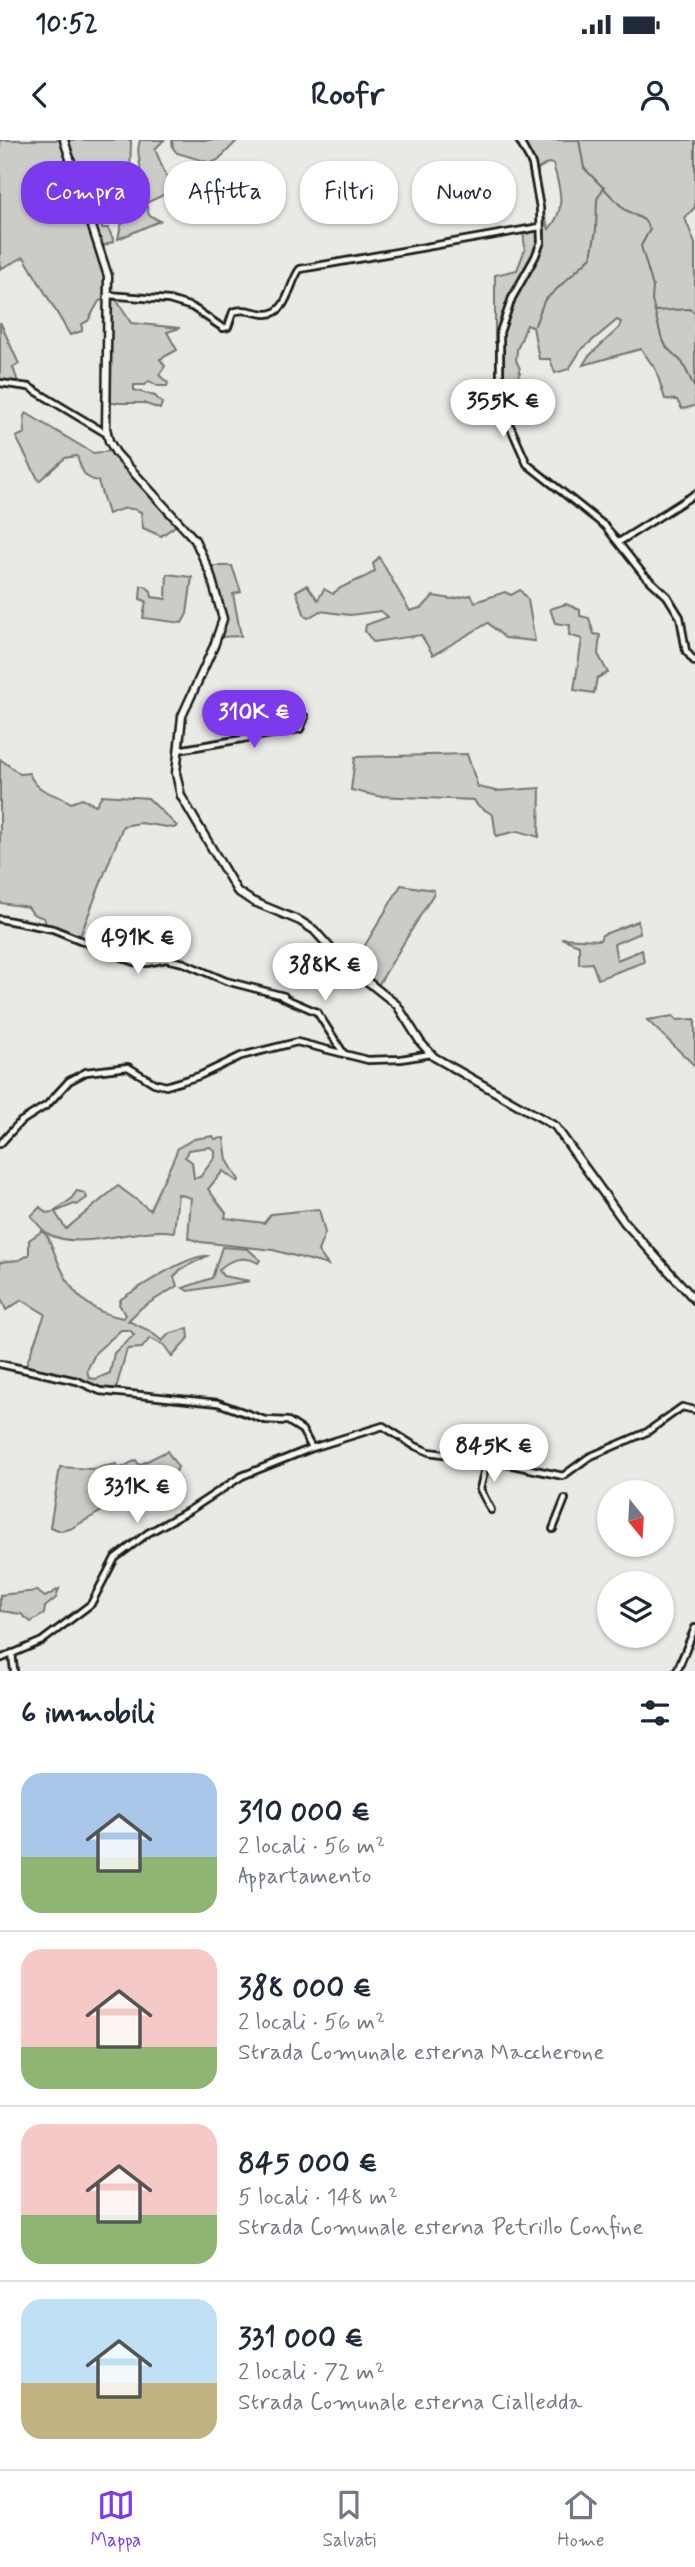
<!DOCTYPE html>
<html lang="it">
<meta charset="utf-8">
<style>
:root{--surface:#fff;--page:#f2f2f3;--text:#1f2937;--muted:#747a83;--line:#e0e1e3;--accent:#7c3aed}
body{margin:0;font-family:Mynerve,sans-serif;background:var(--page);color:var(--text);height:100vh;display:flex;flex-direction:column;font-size:26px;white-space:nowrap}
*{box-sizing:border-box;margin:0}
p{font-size:23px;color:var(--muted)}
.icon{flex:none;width:38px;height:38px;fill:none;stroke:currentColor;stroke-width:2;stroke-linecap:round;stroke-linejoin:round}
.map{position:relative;height:1531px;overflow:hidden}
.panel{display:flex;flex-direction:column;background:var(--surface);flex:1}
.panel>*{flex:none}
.guide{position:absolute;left:21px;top:21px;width:654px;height:63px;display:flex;gap:14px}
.needle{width:46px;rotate:162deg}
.controls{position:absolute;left:597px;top:1340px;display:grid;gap:14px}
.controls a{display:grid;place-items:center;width:77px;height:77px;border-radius:50%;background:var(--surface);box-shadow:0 2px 5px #0004;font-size:35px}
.price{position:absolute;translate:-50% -60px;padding:0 16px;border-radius:24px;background:#fff;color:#222;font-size:23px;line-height:46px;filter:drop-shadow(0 2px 4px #0008)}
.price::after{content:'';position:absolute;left:50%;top:42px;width:21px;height:16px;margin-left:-10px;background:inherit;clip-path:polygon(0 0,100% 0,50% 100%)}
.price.selected{background:var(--accent);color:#fff}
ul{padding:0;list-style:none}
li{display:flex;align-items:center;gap:21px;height:175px;padding:0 21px}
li+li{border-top:2px solid var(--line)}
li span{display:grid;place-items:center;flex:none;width:196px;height:140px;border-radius:21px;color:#555}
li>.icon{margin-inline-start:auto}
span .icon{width:84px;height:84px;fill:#fffc;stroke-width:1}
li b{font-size:30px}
h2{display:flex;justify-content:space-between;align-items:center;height:84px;padding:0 21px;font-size:30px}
.pill{padding:0 24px;border-radius:28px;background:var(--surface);box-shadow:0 2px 5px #0004;font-size:24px;line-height:63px}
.pill.selected{background:var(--accent);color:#fff}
.status{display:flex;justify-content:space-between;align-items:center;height:49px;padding:0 35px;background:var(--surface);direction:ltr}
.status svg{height:19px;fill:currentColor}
header{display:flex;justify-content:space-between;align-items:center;height:91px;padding:0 21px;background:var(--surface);font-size:32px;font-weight:800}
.tabs{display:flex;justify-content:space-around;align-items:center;height:98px;border-top:2px solid var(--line);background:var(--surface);font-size:19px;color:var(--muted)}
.tabs a{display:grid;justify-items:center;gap:4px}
.tabs .selected{color:var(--accent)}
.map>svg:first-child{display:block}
</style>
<div class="status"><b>10:52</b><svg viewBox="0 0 49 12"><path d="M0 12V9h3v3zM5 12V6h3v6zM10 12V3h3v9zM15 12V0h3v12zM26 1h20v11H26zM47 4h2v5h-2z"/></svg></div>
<header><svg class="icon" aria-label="back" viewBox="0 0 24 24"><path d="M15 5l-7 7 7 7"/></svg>Roofr<svg class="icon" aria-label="person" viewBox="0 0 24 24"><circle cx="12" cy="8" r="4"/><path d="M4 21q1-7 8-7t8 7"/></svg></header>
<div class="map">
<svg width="695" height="1531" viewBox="0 0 695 1531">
<rect width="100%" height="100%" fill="#e9e9e5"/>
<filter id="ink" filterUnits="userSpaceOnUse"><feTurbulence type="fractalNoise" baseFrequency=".0143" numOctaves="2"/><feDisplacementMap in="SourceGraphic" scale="14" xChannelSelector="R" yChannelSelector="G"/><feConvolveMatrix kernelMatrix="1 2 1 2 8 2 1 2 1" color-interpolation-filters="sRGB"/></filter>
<g filter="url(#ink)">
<g fill="#cbcbc7" stroke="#747472" stroke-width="2" fill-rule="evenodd">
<polygon points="0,0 63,0 106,132 106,159 99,161 88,181 82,184 82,191 70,195 24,117 0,129"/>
<polygon points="66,0 131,0 130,39 124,50 104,56 102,88 108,88 114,101 101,107"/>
<path d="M140,0H164L155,9L172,51L146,63L149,75L160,81L118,99L121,85L133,76L130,70L134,65C131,43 136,50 140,33C142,21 135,15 140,0Z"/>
<polygon points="172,0 238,0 218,20 211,23 177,13 173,8"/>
<path d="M521,0H695V67L685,78L695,104V266L682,269L677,260L665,259L656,230L641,209L583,225L588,217L619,188L621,182L617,180L581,210L569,229L555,233L550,219H539L533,187L527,185L517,210L516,220L520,229L519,243L510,256L503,257L501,193L512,160L541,108L542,69L549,89C567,70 560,47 553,24L548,23L538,29L537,40L531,16Z"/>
<polygon points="539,89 539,108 502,179 499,205 495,203 495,135 517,130 525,109 523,91"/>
<polygon points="110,156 114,156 131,183 180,188 167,192 177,210 160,219 165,226 159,235 168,243 167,246 158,246 149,241 145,245 134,245 134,250 155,256 162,263 160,269 143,263 108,263"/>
<polygon points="0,182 19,224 13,227 19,245 0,243"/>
<path d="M26,273L93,313L112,311L178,384L161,396L143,388L141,372C128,365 120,370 108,374L98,341C83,339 81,328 77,316L65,318L39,341L16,297L25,293L24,276Z"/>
<path d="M379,417L410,471L423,467L433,456L452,459L471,455L475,462L505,452L511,455L520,450L528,460L535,501L505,498L488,483L433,515L421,495L373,502L365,491L366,485L388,477L381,471L350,475L320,471L308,478L305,476L296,451L307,445L318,460L324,449L333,454C339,445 364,440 375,431L373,424Z"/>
<polygon points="209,426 232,426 241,452 233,454 241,496 220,497 224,468"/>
<polygon points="167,434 192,437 187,474 182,483 143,478 146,461 140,459 141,446 145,446 151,451 152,457 166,459"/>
<polygon points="566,464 580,470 580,476 589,478 594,494 600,495 598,514 608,533 597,538 594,553 574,550 582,499 569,495 570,485 555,483 550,469"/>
<polygon points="467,614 478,647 496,651 540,648 539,697 518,691 496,696 493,675 477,665 474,660 377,656 351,650 355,617"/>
<path d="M0,619L20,634L29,633C37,654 56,653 71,663L82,659L96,665L102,655L148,658L177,686L174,688L140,683L123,686L79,799L47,787L44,778L33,774L28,767L0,763Z"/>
<polygon points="401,745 434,750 434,753 377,847 352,827"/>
<polygon points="638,781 640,793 614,804 617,820 642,810 644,822 598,839 592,823 579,824 579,805 561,798 600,800 602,795"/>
<polygon points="673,876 677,880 695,879 695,926 647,880"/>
<path d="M213,996L215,999L224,998L227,1020L239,1040L238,1042L223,1031L208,1049L226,1073L225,1078L264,1083L271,1074L319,1069L325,1093L318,1111L328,1125L273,1110L200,1102L188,1098L191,1058L178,1054L174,1092C136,1086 85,1111 50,1095C43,1092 36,1082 31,1076L40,1067L46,1073L53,1072L70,1060L77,1051L85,1053L87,1058L77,1065L74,1064L55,1072L66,1089L118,1046L150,1070C158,1048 170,1030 178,1008L194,999ZM210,1007L215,1011V1017L200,1037L194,1038L192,1022L185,1017L188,1010Z"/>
<path d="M42,1091L48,1097C64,1137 75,1170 123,1178L125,1175L119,1164L121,1159C140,1147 187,1115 207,1116L181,1129L174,1137L177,1146L141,1168L128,1181L150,1191L162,1201L169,1194L188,1188L189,1198L172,1217L165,1206L150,1198L142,1208L127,1209L115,1252L97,1250L85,1244L25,1228L45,1174L22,1160L6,1170L0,1156V1122L19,1120L29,1115V1100ZM121,1190H130L134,1195L114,1213L110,1233L96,1239L89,1238L87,1230L96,1212Z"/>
<path d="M222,1107L248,1109L260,1120L258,1123C245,1115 229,1119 219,1130L223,1136L250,1141L188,1151L183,1148L212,1138Z"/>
<polygon points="167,1311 178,1327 175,1334 122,1339 100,1372 70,1389 61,1391 50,1387 60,1327 91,1329 117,1324 119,1329 136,1320 139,1325"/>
<polygon points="59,1449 56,1458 45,1467 44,1474 31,1482 21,1474 0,1471 0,1455 37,1451 45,1457"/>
</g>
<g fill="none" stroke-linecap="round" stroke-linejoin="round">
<g stroke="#6d6d6c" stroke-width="2">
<polyline points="579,0 584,28 624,69 644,80 650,89 641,106 653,147 652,160 661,196 667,208 682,222 695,248"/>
<polyline points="656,171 689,169 695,173"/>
<polyline points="535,185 544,161 591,117 596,90 597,59 604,47"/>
</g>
<g stroke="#1c1c1c" stroke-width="10">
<g id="minor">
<polyline points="519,0 532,24 540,68 541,102 535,117 512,158 500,192 500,248 507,279 527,324 605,386 643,434 667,456 680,477 686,511 695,522"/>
<path d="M108,155L169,160L192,167L223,188L228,187L233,172C246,167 255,174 267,174C288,174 290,140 300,129L540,87"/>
<polyline points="0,243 29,247 107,294"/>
<polyline points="619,402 695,354"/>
<polyline points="178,610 300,589 305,577"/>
<polyline points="0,779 53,789 134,822 147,823 166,819 184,823 226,841 284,856"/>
<polyline points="282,857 317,872 344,914"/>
<polyline points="0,1004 20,982 47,965 69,941 86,932 128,927 154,943 166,946 199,936 241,916 297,902 368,920 401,919 431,914"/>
<polyline points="0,1224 77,1241 100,1251 218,1263 265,1280 288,1281 302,1290 312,1308 383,1286 413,1305 429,1312 493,1321 563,1336 589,1317 647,1292 682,1267 695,1270"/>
<polyline points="487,1320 480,1349 491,1370"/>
<polyline points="553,1389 565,1359"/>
<polyline points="12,1513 14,1531"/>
<polyline points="0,1519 42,1501 91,1464 115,1418 148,1393 190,1370 242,1336 312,1308"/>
<polyline points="677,1531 695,1488"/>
</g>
</g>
<g stroke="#1c1c1c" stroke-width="11">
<polyline id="major" points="64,0 108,136 106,288 109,301 116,313 195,400 210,433 223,479 214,506 182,576 176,633 181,656 237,751 252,761 300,781 314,790 343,822 397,865 421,903 434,917 555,986 625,1083 695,1160"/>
</g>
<use href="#minor" stroke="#f6f6f2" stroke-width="4.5"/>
<use href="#major" stroke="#f6f6f2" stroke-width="6"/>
</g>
</g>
</svg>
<div class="controls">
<a><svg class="needle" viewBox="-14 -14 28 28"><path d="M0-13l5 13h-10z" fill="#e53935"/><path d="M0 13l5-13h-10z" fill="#747a83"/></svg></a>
<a><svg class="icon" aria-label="layers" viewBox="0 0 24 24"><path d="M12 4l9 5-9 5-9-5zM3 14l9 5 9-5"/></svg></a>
</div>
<b class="price" style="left:503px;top:299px">355K €</b>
<b class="price selected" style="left:254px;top:610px">310K €</b>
<b class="price" style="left:138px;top:836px">491K €</b>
<b class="price" style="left:325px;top:863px">388K €</b>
<b class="price" style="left:494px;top:1344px">845K €</b>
<b class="price" style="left:137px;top:1385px">331K €</b>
<div class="guide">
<a class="pill selected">Compra</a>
<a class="pill">Affitta</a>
<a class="pill">Filtri</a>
<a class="pill">Nuovo</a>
</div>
</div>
<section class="panel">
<h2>6 immobili<svg class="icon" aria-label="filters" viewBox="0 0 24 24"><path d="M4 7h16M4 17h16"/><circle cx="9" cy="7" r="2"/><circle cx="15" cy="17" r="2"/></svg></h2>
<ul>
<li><span style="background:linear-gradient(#a9c7e8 60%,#8fb573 0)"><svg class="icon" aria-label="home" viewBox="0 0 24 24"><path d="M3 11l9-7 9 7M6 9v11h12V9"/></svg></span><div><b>310 000 €</b><p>2 locali · 56 m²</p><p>Appartamento</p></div></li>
<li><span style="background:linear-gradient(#f6c9c9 70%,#8fb573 0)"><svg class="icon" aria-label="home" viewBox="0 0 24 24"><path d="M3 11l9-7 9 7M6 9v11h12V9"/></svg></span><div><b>388 000 €</b><p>2 locali · 56 m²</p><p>Strada Comunale esterna Maccherone</p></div></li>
<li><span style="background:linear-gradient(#f6c9c9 65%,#8fb573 0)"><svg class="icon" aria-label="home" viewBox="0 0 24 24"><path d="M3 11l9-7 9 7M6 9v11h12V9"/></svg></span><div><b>845 000 €</b><p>5 locali · 148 m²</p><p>Strada Comunale esterna Petrillo Confine</p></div></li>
<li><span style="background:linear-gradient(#bfe0f5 60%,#c2b280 0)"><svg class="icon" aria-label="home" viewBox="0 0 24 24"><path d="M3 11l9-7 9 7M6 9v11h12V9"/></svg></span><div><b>331 000 €</b><p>2 locali · 72 m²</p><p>Strada Comunale esterna Cialledda</p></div></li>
</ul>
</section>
<nav class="tabs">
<a class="selected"><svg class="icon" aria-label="map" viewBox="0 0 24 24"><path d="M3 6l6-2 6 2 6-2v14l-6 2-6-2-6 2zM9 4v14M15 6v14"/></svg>Mappa</a>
<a><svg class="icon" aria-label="saved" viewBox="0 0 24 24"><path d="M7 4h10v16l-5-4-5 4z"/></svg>Salvati</a>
<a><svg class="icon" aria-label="home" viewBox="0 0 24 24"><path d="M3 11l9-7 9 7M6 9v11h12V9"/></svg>Home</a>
</nav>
